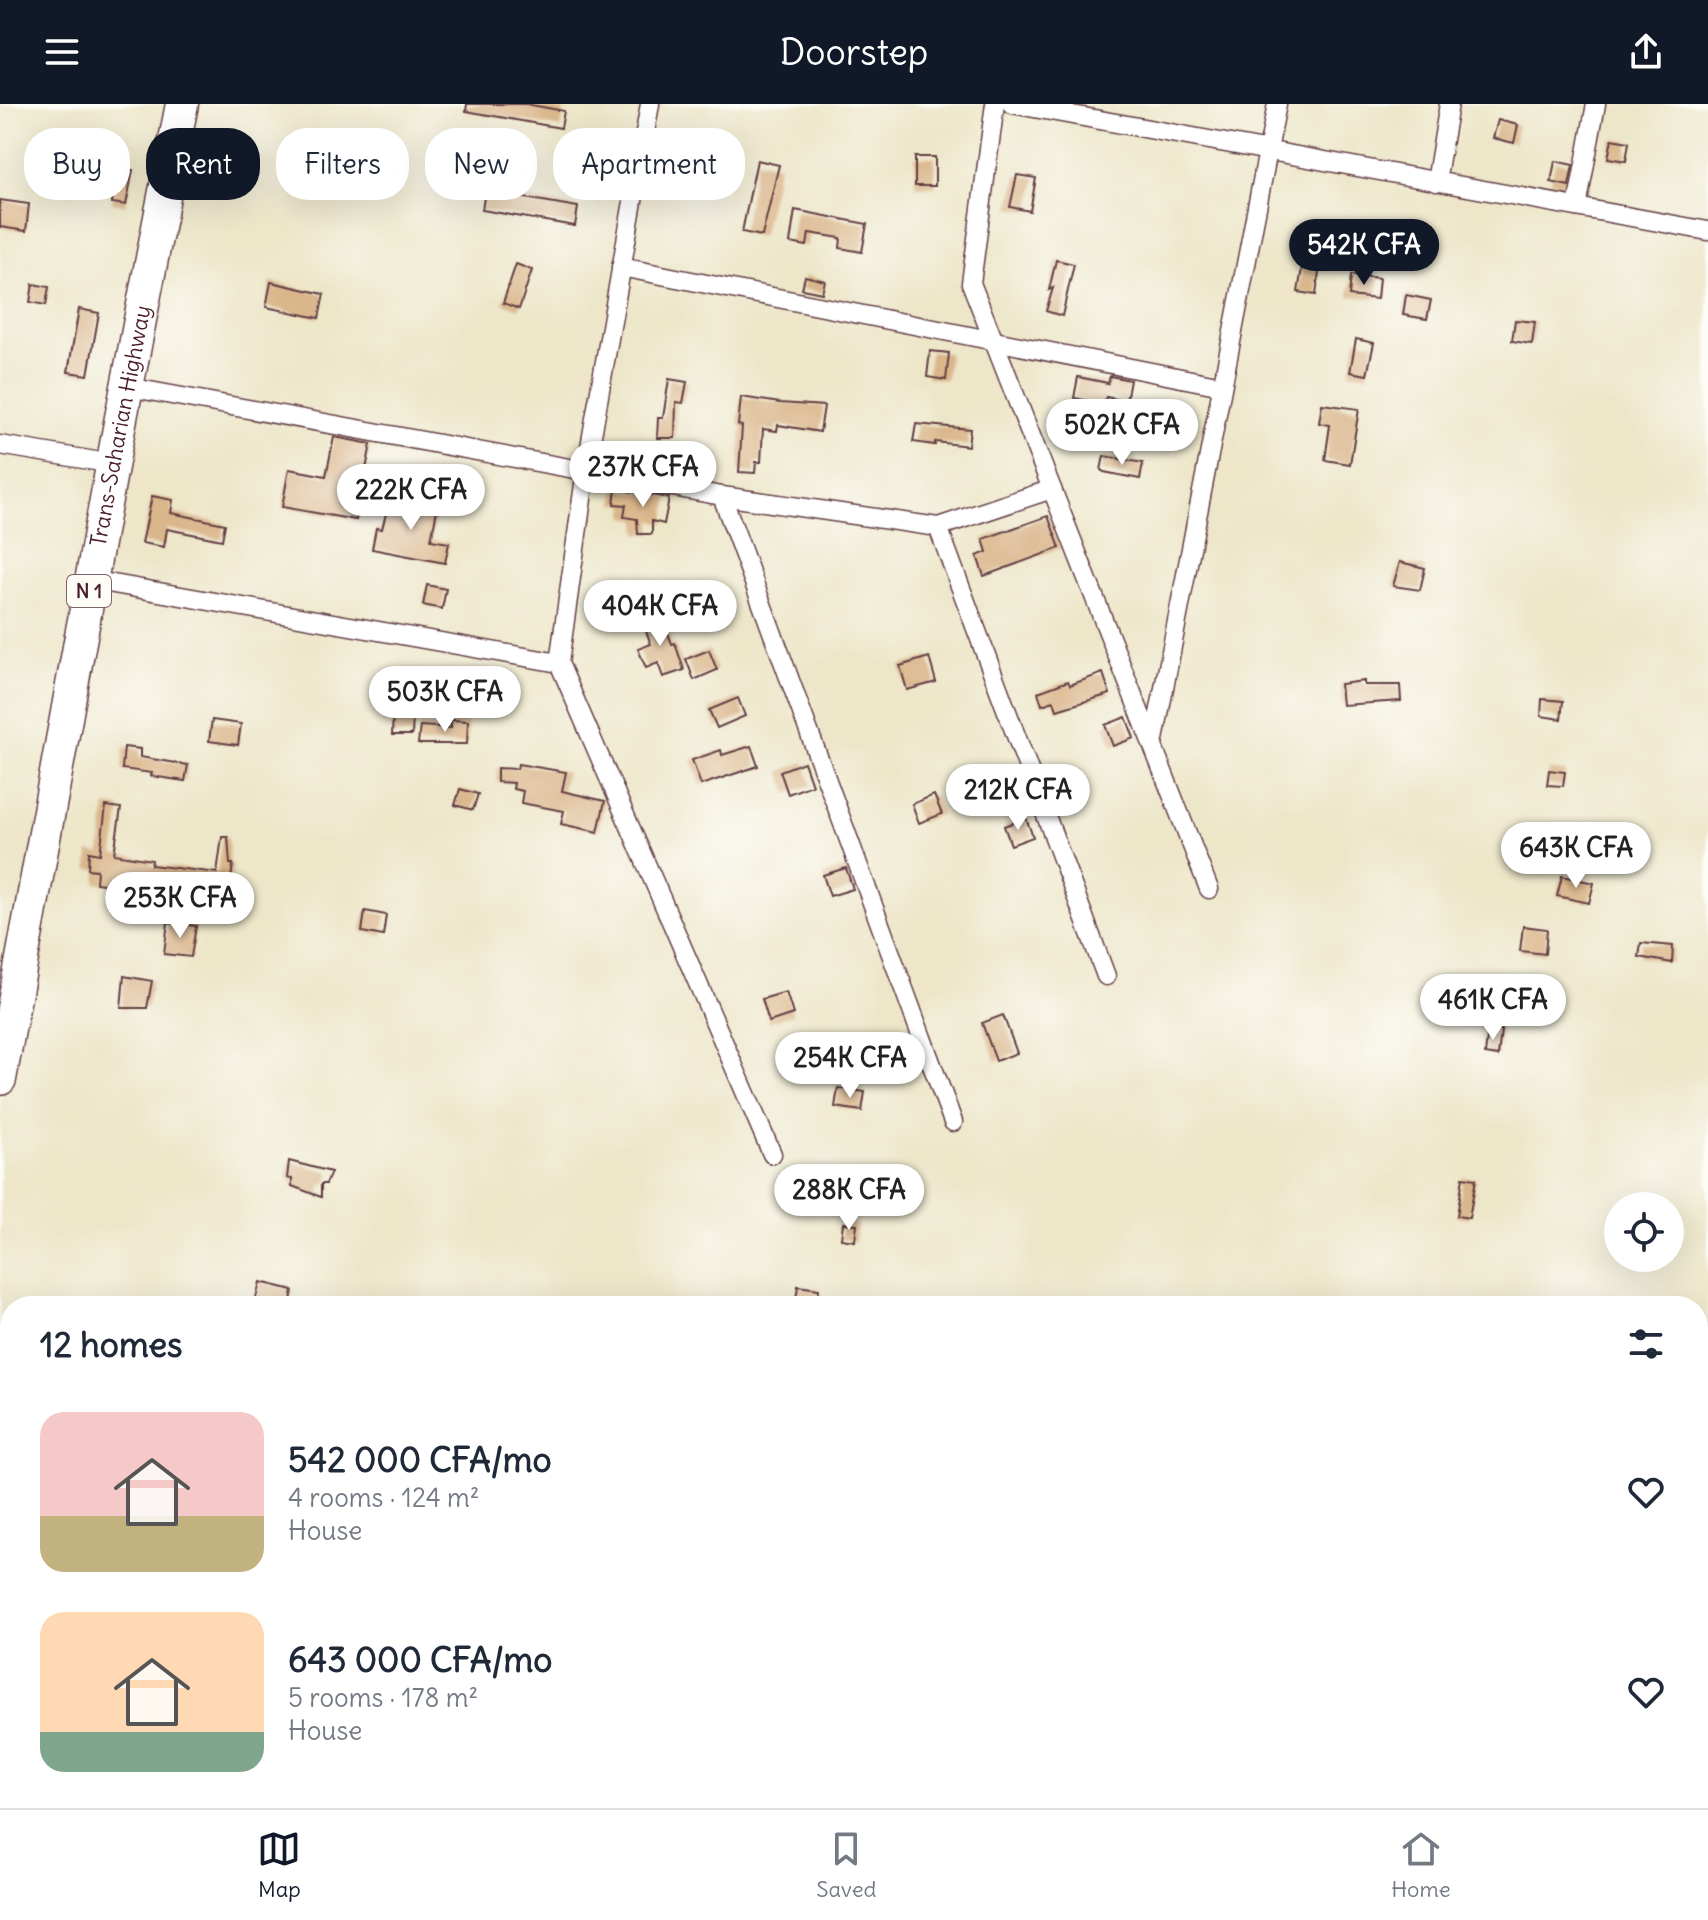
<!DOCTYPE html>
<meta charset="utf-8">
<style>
:root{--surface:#fff;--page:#f6f6f7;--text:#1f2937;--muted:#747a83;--line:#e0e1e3;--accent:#111827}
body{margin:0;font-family:Delius,sans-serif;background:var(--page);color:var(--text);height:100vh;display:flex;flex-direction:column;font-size:30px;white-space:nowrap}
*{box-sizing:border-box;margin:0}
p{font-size:26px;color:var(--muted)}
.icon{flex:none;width:44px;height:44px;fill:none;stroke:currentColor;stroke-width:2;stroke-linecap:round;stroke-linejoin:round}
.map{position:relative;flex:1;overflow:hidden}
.panel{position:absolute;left:0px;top:1192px;width:1708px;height:512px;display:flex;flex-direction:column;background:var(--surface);border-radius:32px 32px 0 0;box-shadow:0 8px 32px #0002}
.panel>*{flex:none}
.guide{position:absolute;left:24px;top:24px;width:800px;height:72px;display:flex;gap:16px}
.controls{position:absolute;left:1604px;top:1088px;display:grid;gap:16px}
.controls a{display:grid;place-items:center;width:80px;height:80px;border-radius:50%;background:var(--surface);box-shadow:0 8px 32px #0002;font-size:40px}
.price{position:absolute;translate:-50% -68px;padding:0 18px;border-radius:28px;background:#fff;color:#222;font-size:26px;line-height:52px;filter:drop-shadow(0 2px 4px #0008)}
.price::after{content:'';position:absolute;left:50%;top:48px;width:24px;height:18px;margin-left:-12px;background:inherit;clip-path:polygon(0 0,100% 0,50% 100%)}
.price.active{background:var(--accent);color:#fff}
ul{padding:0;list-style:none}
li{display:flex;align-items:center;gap:24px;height:200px;padding:0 40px}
li span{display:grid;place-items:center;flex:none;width:224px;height:160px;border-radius:24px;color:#555}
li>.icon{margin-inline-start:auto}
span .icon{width:96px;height:96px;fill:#fffc;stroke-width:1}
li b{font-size:34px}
h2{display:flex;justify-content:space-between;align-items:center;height:96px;padding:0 40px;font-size:34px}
.tag{padding:0 28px;border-radius:32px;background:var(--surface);box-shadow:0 8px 32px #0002;font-size:28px;line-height:72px}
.tag.active{background:var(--accent);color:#fff}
header{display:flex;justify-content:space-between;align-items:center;height:104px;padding:0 40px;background:var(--accent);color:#fff;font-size:36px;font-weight:600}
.tabs{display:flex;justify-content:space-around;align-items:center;height:112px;border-top:2px solid var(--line);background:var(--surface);font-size:22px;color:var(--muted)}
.tabs a{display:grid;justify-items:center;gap:4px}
.tabs .active{color:var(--accent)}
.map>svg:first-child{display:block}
</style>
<header><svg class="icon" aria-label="menu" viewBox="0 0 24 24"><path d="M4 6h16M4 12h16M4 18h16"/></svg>Doorstep<svg class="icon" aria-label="share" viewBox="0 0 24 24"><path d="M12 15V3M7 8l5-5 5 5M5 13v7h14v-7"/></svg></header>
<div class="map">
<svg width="1708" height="1704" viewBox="0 0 1708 1704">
<rect width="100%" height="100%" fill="#fdfcf7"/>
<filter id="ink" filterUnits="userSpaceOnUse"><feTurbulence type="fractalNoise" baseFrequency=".0125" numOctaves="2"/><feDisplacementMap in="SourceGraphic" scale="16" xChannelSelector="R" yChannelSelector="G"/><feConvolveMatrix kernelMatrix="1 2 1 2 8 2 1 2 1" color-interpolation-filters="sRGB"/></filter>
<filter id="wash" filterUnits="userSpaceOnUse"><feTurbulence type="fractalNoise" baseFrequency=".006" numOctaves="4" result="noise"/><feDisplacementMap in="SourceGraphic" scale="32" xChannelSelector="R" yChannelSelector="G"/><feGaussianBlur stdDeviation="1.8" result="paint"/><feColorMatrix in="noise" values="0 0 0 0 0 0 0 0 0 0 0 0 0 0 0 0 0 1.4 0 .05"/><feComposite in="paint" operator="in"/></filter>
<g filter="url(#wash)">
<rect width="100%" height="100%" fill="#ede6c9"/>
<g id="blocks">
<g fill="#dab68b">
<polygon points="467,0 526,0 564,7 561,24 466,7"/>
<polygon points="1498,16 1518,21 1514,39 1493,34"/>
<polygon points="1612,35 1629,38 1626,57 1608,54"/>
<rect x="915" y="53" width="20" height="29"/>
<polygon points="757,56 779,61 762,132 742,128"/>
<polygon points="1555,57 1573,61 1569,82 1551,78"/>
<polygon points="118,63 133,66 126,101 112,99"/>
<polygon points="1017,71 1036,74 1030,107 1010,103"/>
<polygon points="485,87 578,103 575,122 482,106"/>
<polygon points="0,96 29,100 26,127 0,123"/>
<polygon points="795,106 867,120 862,148 840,144 841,134 809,129 807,142 790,139"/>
<polygon points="1056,156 1074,160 1062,212 1046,207 1053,184 1049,186"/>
<polygon points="516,160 532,166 519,205 503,199"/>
<polygon points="1302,164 1319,167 1316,191 1298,188"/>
<polygon points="1351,171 1379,174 1377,195 1349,192"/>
<polygon points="805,172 825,177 822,189 802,185"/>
<polygon points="271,178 324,190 319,214 266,203"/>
<polygon points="33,180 49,183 46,201 30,198"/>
<polygon points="1406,191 1431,196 1427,215 1403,211"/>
<polygon points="79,205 99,209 88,271 68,268"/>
<polygon points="1515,216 1535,218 1532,240 1512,237"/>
<polygon points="1356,235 1374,239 1367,271 1350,268"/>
<polygon points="930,247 949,249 946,276 927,273"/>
<polygon points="1110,272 1130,276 1126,297 1106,293 1104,300 1074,294 1078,273 1108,279"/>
<polygon points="669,275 687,278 683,299 676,298 675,334 657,334 658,314 663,314"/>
<polygon points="741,293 780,299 824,302 820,328 778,321 777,327 763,325 761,358 756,358 755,369 739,368 742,322 738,321"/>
<polygon points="1322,300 1359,305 1350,360 1325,356 1330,321 1319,319"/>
<polygon points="916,320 970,325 968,342 935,338 935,341 913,338"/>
<polygon points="334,333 371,340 356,416 282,403 289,365 326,372"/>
<polygon points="1104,352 1143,359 1140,375 1104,368 1101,366"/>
<polygon points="616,385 669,394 664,420 652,417 652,430 638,430 637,415 624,413 626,401 614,400"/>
<polygon points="152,392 173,396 171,409 225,420 222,436 167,425 164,443 142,439"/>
<polygon points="414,396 438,401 431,436 449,439 445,459 372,445 376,424 382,425 389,398 413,403"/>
<polygon points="1048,412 1060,444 984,472 977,452 987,448 983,435"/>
<polygon points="1400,458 1425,464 1420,486 1393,482"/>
<polygon points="427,481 446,485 442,505 423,501"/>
<polygon points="661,510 672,540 675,539 684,566 663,573 658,559 646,564 638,545 651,540 642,517"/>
<polygon points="709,546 717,566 694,576 686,555"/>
<polygon points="929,553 936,578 907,586 900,562"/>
<polygon points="1103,569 1110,590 1057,606 1054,597 1042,601 1038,588 1068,577 1070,581"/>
<polygon points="1364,577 1364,581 1400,581 1401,597 1342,601 1340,580"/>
<polygon points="738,594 745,612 717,624 709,606"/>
<polygon points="1542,595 1563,597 1561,615 1541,612"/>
<polygon points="393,611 413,612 412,631 392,631"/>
<polygon points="1126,613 1134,634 1113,642 1105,621"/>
<polygon points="212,616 241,620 238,641 209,637"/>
<polygon points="451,616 468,617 467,640 418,640 420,622 451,624"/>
<polygon points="751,642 758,662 701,681 692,656 721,646 722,651"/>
<polygon points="124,643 140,645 140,653 188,661 185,677 151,672 152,669 122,665"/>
<polygon points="804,658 812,681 788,690 780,667"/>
<polygon points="518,660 566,668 562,687 605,697 598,728 561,720 564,707 521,699 523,687 513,685 514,679 497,678 497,664 517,665"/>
<polygon points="1549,666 1565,668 1563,682 1547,681"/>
<polygon points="460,685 478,690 473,706 455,701"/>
<polygon points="934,691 942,710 919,719 912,700"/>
<polygon points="106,702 121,704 114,750 152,756 151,761 217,769 222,733 228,733 230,760 233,760 228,798 96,779 97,766 88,765 89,748 100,750"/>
<polygon points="1026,714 1033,733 1011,741 1004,722"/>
<polygon points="846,764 853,785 830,792 823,771"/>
<polygon points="1562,772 1594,779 1589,799 1557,792"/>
<polygon points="365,807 386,811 383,832 362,828"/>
<polygon points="168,818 196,822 191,853 164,850"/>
<polygon points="1523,822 1547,825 1545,850 1520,847"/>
<polygon points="1641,839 1673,842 1672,859 1639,853"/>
<polygon points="124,872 152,877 147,904 121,904"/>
<polygon points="786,888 793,910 769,918 762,895"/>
<polygon points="1003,911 1017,949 996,957 982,919"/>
<polygon points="1488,925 1501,926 1498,952 1485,950"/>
<polygon points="838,984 865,988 862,1007 835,1003"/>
<polygon points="289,1057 331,1068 326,1080 321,1080 321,1093 292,1082 292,1075 287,1074"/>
<polygon points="1463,1073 1476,1075 1469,1114 1457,1112"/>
<polygon points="856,1087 882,1091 879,1106 853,1101"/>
<polygon points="843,1119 857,1120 855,1137 841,1135"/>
<polygon points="260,1178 293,1186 290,1202 254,1202"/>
<polygon points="798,1182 819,1185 817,1202 795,1202"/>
</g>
</g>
</g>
<g filter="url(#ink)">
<use href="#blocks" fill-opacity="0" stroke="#623d43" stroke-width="2"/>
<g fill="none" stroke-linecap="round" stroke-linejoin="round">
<g stroke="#623d43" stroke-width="21">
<g id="minor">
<polyline points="650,0 586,366 559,559 772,1050"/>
<polyline points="995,0 971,179 1209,785"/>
<polyline points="1012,0 1708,127"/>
<polyline points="1436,78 1449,0"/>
<polyline points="1577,103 1596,0"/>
<polyline points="621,163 1222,282"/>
<polyline points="128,283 722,392 953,1018"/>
<polyline points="0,341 113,360"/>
<polyline points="722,392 938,423 1052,385"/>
<polyline points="938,423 1106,872"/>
<polyline points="91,476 559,559"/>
<polyline points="1153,641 1277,0"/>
<polyline points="0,1387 10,1389"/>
<polyline points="0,1698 31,1704"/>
</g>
</g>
<g stroke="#623d43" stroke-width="35">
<g id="trunk">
<path id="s1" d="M0,975L120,319L182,0"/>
</g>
</g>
<use href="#minor" stroke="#fff" stroke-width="18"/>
<use href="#trunk" stroke="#fff" stroke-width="32"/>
</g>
</g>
<g text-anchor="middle" stroke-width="6" stroke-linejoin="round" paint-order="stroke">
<rect fill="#fdfcf7" stroke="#806168" stroke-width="2" x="67" y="471" width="44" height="32" rx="6"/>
<g font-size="20" font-weight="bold" fill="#4a1f2b">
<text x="89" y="494">N 1</text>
</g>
<g font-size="22" fill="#4a1f2b" stroke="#fdfcf7">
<text dy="8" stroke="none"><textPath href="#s1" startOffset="664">Trans-Saharian Highway</textPath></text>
</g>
</g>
</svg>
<div class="controls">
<a><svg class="icon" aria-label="locate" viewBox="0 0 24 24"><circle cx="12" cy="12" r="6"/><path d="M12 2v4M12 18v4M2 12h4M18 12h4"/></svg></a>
</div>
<b class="price active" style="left:1364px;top:183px">542K CFA</b>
<b class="price" style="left:1122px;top:363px">502K CFA</b>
<b class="price" style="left:643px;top:405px">237K CFA</b>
<b class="price" style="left:411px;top:428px">222K CFA</b>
<b class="price" style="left:660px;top:544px">404K CFA</b>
<b class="price" style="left:445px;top:630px">503K CFA</b>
<b class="price" style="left:1018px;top:728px">212K CFA</b>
<b class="price" style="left:1576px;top:786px">643K CFA</b>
<b class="price" style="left:180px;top:836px">253K CFA</b>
<b class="price" style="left:1493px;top:938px">461K CFA</b>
<b class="price" style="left:850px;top:996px">254K CFA</b>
<b class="price" style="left:849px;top:1128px">288K CFA</b>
<div class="guide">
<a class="tag">Buy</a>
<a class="tag active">Rent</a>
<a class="tag">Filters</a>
<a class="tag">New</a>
<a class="tag">Apartment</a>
</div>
<section class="panel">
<h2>12 homes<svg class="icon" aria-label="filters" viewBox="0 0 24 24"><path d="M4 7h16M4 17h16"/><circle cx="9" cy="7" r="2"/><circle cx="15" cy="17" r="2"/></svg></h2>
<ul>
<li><span style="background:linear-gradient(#f6c9c9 65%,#c2b280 0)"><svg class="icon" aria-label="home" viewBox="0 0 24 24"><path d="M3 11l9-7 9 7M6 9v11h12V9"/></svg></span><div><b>542 000 CFA/mo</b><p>4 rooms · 124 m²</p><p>House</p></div><svg class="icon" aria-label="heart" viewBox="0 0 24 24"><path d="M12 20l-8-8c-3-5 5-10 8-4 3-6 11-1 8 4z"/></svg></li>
<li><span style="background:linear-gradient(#ffd9b3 75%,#7fa58c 0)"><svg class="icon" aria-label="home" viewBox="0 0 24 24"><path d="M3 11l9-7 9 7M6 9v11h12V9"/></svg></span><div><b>643 000 CFA/mo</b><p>5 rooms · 178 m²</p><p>House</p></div><svg class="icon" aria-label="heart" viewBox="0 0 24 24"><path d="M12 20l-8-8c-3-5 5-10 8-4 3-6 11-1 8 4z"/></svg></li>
</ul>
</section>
</div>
<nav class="tabs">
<a class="active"><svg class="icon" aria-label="map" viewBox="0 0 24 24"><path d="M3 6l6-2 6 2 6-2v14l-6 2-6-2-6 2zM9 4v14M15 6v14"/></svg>Map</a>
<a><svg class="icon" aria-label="saved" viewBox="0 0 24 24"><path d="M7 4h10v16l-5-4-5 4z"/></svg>Saved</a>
<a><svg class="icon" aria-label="home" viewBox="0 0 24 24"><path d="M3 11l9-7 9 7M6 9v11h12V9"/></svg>Home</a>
</nav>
